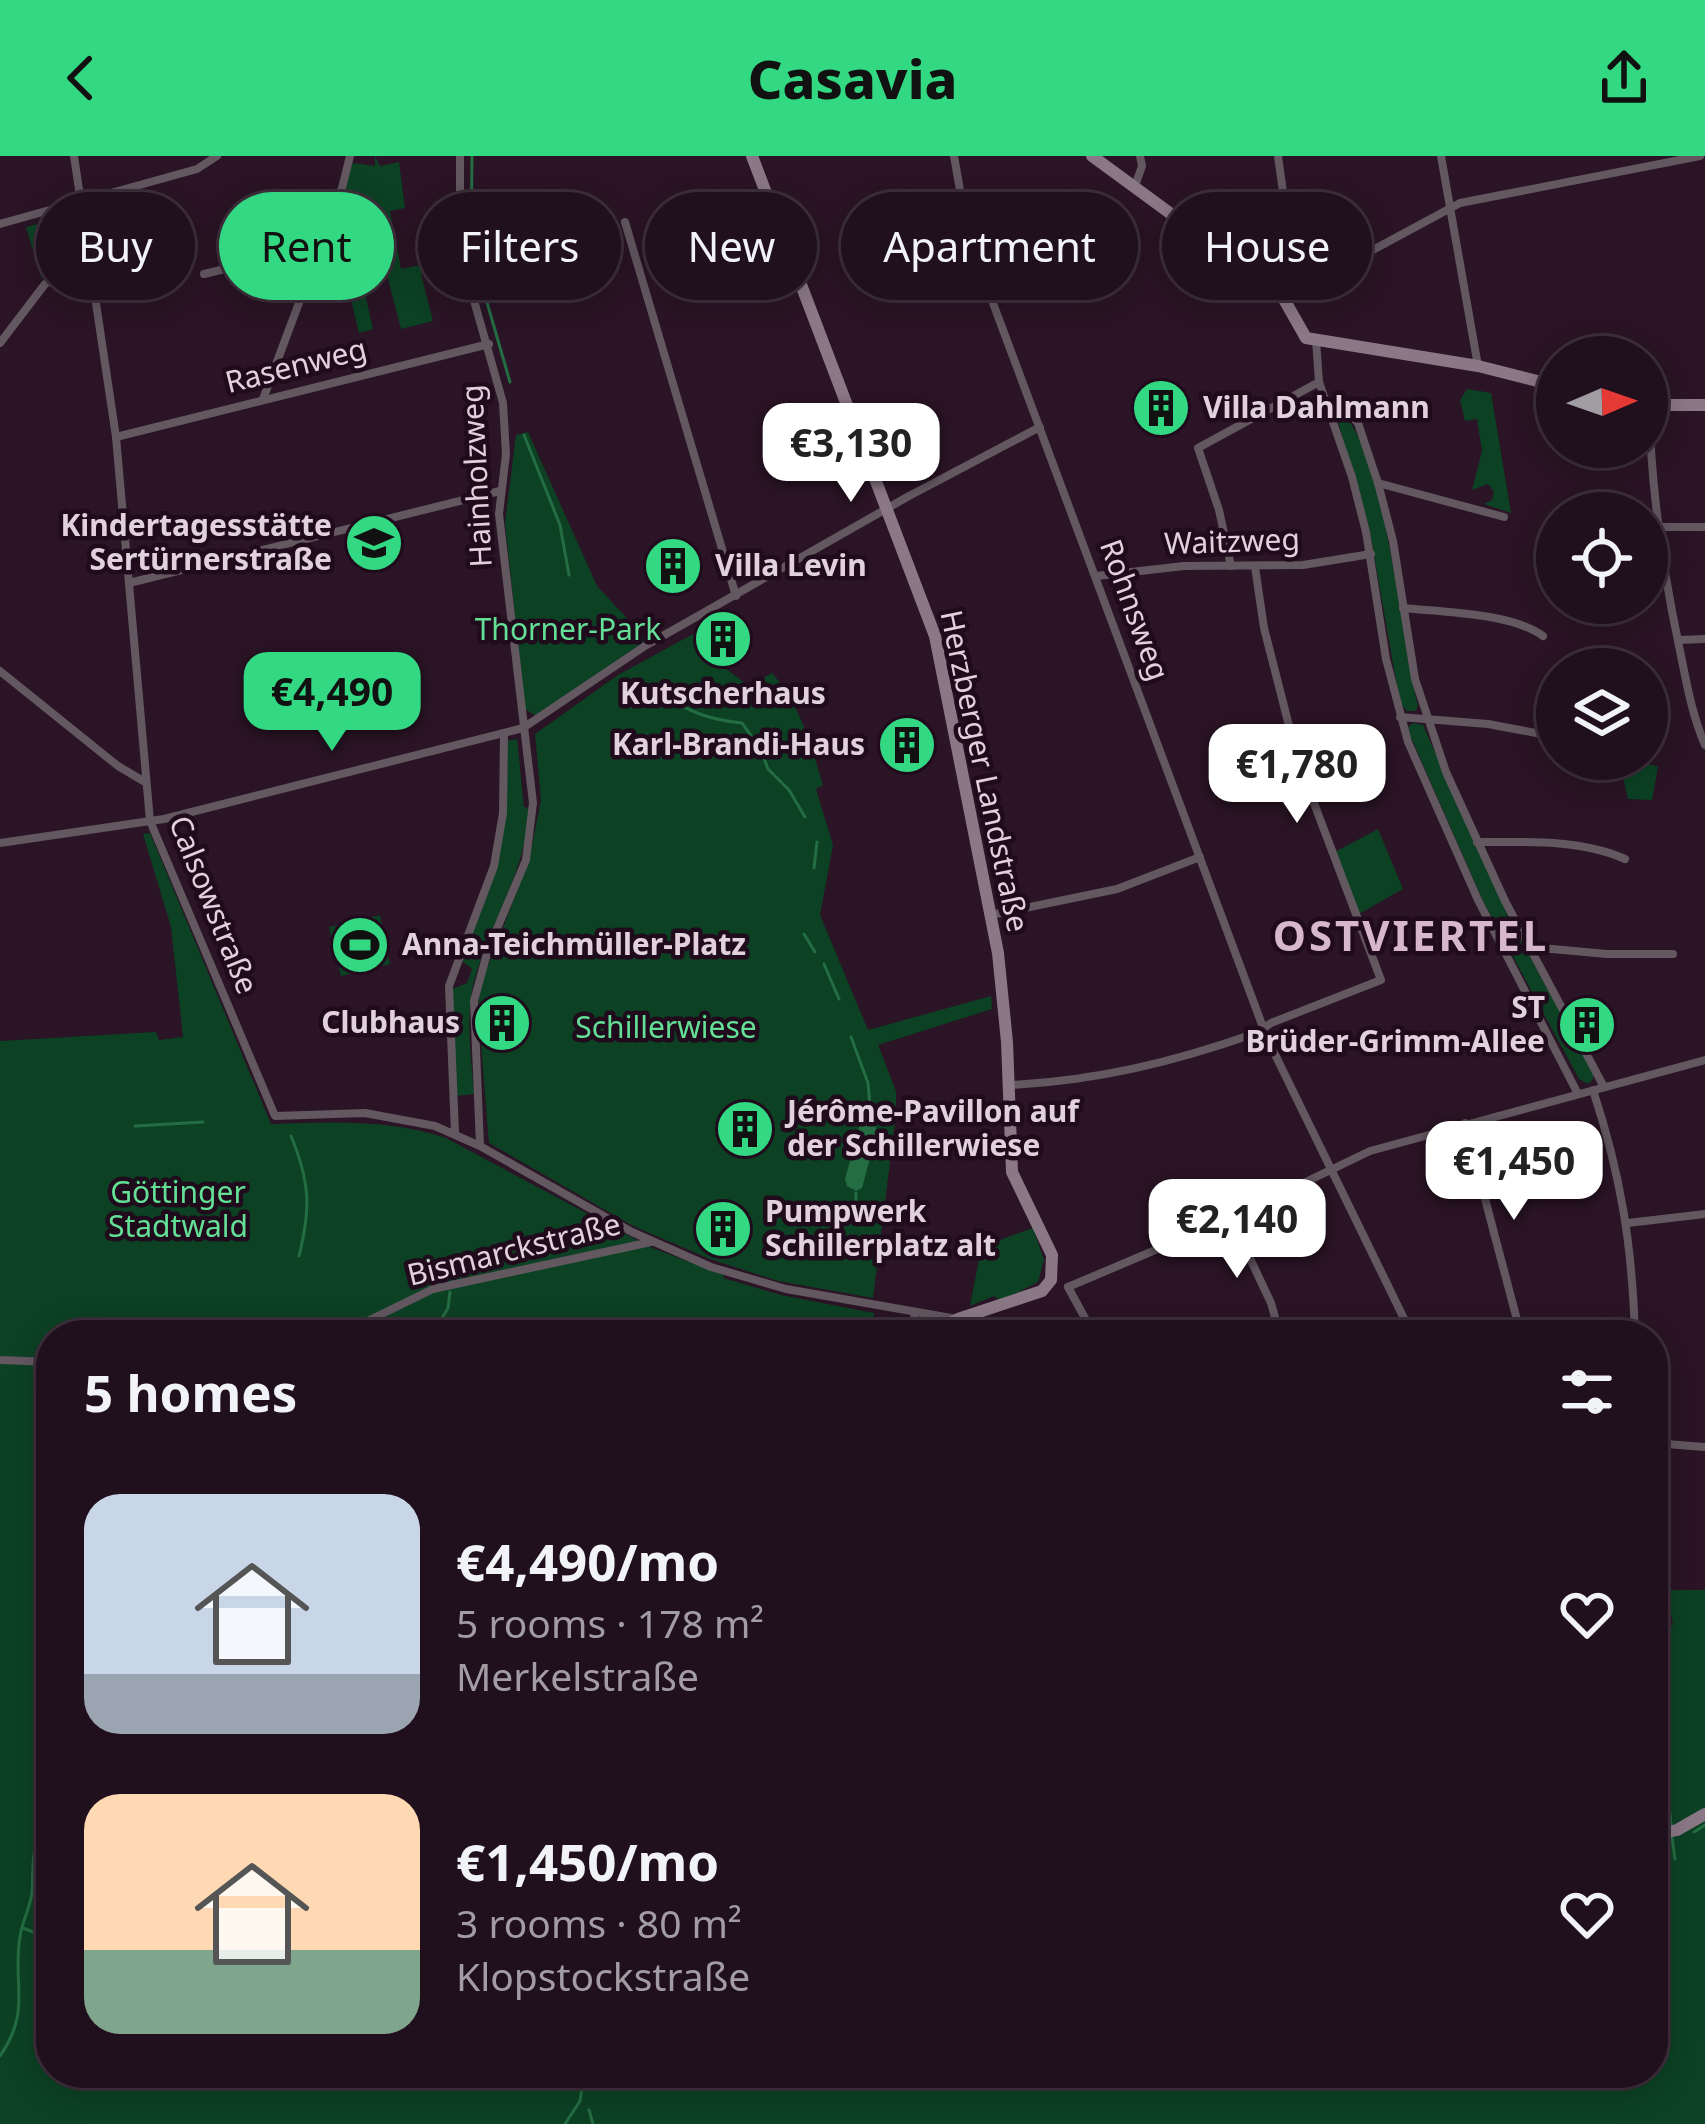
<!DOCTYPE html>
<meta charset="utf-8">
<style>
:root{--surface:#200f1c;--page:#2d1d29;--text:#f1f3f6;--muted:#a29ca3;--line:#3d2f3b;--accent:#32d882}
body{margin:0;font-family:"Noto Sans",sans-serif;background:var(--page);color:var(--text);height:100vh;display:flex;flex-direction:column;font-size:45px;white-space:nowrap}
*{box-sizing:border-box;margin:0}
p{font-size:39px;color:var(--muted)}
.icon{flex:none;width:66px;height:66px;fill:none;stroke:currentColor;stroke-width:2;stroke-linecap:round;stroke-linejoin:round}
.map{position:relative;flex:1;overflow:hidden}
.details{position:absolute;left:36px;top:1164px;width:1632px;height:768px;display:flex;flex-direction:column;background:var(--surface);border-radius:48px;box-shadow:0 6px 30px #0003,0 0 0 3px var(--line)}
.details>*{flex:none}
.guide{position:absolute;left:36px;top:36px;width:1635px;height:108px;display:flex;gap:24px}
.needle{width:78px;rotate:88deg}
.buttons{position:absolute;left:1536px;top:180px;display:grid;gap:24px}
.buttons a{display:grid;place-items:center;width:132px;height:132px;border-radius:50%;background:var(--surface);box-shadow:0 6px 30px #0003,0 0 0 3px var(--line);font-size:60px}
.price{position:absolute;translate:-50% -102px;padding:0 27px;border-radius:24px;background:#fff;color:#222;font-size:39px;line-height:78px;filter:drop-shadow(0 3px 6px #0008)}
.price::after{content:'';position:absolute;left:50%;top:72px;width:36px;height:27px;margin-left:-18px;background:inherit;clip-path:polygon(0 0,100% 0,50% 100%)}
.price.on{background:var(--accent);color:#111}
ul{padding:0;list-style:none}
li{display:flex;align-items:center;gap:36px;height:300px;padding:0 48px}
li span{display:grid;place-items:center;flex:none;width:336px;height:240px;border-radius:36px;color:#555}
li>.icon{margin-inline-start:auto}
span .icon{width:144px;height:144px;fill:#fffc;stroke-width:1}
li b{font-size:51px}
h2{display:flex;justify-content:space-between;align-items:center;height:144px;padding:0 48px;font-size:51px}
.tag{padding:0 42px;border-radius:54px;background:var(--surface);box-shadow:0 6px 30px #0003,0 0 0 3px var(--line);font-size:42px;line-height:108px}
.tag.on{background:var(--accent);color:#111}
header{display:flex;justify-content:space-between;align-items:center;height:156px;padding:0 48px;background:var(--accent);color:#111;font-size:54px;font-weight:800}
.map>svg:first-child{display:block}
</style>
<header><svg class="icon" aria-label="back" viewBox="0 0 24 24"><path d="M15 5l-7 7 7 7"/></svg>Casavia<svg class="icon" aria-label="share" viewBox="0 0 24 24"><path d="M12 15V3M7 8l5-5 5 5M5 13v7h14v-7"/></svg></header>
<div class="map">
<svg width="1705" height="1968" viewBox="0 0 1705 1968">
<rect width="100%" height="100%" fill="#2a1425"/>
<g fill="#0c4124">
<polygon points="375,0 380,10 399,6 405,52 390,55 401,113 439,105 441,113 421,118 433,165 401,173 387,119 363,129 373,173 359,177 346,123 350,122 348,111 322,104 323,99 331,102 339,80 331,77 352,7 375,10"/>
<polygon points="67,60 75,65 81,104 75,112 41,121 26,71"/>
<polygon points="1467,233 1491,237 1511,357 1484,348 1492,344 1494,336 1488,328 1472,334 1482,295 1477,263 1465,265 1460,244"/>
<path d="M1336,259L1344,260C1385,298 1402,488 1418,550L1415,555H1407L1400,547L1369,371Z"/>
<polygon points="528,276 597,430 647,484 536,560 525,553 505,367 516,279"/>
<path d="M693,478L717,506L749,530L772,517C801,550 810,587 823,629L816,633L833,689L820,759L868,874L991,840L992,853L878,889L896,935V958L873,1142L778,1125L710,1103L633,1070L489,987L478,852L480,830L529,705L541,644L535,578L618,519Z"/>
<polygon points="1413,567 1423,569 1510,765 1593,915 1593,923 1588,928 1579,923 1483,745 1410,579 1408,571"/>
<path d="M517,583L524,651L529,652C527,711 494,760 477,815C464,855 471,897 474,938L456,940L452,833L467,827L472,813L462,805L497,710L507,585Z"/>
<polygon points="1619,604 1658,610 1652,644 1628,643"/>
<polygon points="1378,673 1403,733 1359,758 1335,696"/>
<path d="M150,677L271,968C332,966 388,963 446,982L650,1091L724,1119L723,1122L781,1139L874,1157L873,1179H51V1917H1653V1477L1673,1469L1667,1434H1705V1968H0V885L156,876L159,884L183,881L171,771L143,678Z"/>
<polygon points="380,759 390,808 341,820 329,771"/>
<polygon points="1033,1072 1044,1104 1038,1126 1001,1145 994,1140 970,1150 980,1098 1002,1083"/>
</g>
<polygon fill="#246d43" points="868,961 874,962 877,976 862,1032 856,1035 847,1030 845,1023 860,968"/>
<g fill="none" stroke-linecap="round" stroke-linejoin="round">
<g stroke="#246d43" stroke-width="3">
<polyline points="472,0 471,91 510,226"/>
<polyline points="524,279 560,369 569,419"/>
<path d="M669,541C691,558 714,564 742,567L761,594L768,613L789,634L805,661"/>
<polyline points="814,712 817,686"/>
<polyline points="804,778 815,796"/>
<polyline points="824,808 839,843"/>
<polyline points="851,881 868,927 871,963"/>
<polyline points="135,970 203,966"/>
<path d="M291,980C310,1026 311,1052 299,1100"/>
<polyline points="855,1069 856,1037"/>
<polyline points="432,1179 448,1152 450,1136"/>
<polyline points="1670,1658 1671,1669"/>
<polyline points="1694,1676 1705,1669"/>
<polyline points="1672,1681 1675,1703"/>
<polyline points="23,1772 33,1776"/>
<path d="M0,1900C32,1854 12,1828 20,1781C22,1765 30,1753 32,1736C34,1706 29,1688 51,1665"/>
<polyline points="589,1954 593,1968"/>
<polyline points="565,1968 580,1945 584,1917"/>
</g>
<g stroke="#635760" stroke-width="8">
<polyline points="74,0 116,281 150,665 275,960 365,957 435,970 480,990 632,1076 711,1111 786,1133 957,1163"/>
<polyline points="460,0 460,95 503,247 506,298 499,358 533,647 526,704 488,794 474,845 480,989"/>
<polyline points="954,0 968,80 1267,882 1412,1179"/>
<polyline points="1278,0 1292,101"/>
<polyline points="1441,0 1478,210"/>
<polyline points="1135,30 1142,10 1140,0"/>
<polyline points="625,66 736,440"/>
<polyline points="0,68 197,13 217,0"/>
<polyline points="204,118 297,96 316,99"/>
<polyline points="1319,123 1460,47 1700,0"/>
<polyline points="1316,184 1319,226 1352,321 1366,376 1386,503 1408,586 1478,744 1578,938"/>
<polyline points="0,187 45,128 59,121 91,117"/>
<polyline points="263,243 342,32 350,0"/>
<path d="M1649,249C1651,331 1662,410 1679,490C1686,523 1691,557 1705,589"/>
<polyline points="1328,253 1349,257 1358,267 1378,327 1393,385 1415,523 1446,616 1505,745 1604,931"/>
<polyline points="116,281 489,188"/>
<polyline points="1378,327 1504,361"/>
<polyline points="1658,371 1705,371"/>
<polyline points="1231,410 1219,354 1198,292 1319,226"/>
<polyline points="1096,420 1184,410 1303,409 1371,398"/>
<polyline points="129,427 500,335"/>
<path d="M1403,452C1442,456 1512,457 1543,480"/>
<polyline points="1678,484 1705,483"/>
<polyline points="0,515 118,610 145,626"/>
<polyline points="1400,561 1488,568 1557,581"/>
<path d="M1477,686C1525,686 1581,683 1625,703"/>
<polyline points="0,687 164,663 523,572 645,490 909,340 1040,271"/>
<polyline points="991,759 1117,733 1200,701"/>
<polyline points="1530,791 1607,798 1673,798"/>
<path d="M1009,929C1096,925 1174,906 1256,877L1271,867L1381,824L1298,605L1264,472L1255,411"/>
<path d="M1593,934C1621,1020 1632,1088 1635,1179"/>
<polyline points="1465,967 1521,1179"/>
<polyline points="455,977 449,830 494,710 503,657 504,577"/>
<polyline points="1231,1062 1271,1147 1280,1179"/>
<polyline points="1628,1067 1705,1058"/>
<polyline points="1068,1131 1231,1062 1370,995 1705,904"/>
<polyline points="1068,1131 1086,1164 1112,1179"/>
<polyline points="914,1158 919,1179"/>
<polyline points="339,1179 433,1133 651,1086"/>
<polyline points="0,1204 51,1206"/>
<polyline points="1653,1287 1705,1291"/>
<polyline points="1653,1323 1663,1428"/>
</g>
<g stroke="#8b7886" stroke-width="12">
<polyline points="752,0 935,480 998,797 1007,886 1012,1016 1052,1099 1051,1124 1042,1135 958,1163 929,1179"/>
<polyline points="1092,0 1212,88 1268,115 1306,182 1478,210 1557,230"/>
<polyline points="1647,249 1705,249"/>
<polyline points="1653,1679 1677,1674 1705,1658"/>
</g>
</g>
<defs>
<g id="building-disc" transform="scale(3)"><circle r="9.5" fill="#32d882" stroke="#200b1c"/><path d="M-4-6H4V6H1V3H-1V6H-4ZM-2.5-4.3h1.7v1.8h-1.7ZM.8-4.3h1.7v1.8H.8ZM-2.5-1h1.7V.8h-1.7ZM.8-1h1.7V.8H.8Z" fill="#111"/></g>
<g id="school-disc" transform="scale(3)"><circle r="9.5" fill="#32d882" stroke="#200b1c"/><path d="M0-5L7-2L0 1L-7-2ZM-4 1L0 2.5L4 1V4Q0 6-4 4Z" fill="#111"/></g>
<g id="stadium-disc" transform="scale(3)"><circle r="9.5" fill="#32d882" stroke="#200b1c"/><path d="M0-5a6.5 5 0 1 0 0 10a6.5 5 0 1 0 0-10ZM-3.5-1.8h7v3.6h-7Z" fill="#111"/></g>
</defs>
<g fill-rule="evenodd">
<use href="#building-disc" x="1161" y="252"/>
<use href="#school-disc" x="374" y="387"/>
<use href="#building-disc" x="673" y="410"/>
<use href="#building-disc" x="723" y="483"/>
<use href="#building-disc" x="907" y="589"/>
<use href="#stadium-disc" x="360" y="789"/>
<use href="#building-disc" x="502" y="867"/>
<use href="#building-disc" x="1587" y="869"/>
<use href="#building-disc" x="745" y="973"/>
<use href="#building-disc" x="723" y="1073"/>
</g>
<g text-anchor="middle" stroke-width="9" stroke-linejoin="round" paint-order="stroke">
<g font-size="30" fill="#e1d1dd" stroke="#200b1c">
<text transform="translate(296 210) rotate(-14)" y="10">Rasenweg</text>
<text transform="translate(477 320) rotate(-93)" y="10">Hainholzweg</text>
<text transform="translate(1232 386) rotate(-2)" y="10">Waitzweg</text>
<text transform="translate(1134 454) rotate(70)" y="10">Rohnsweg</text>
<text transform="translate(984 615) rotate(78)" y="10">Herzberger Landstraße</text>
<text transform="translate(213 749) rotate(68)" y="10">Calsowstraße</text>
<text transform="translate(514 1094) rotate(-14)" y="10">Bismarckstraße</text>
</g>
<g font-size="30" font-weight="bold" fill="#e1d1dd" stroke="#200b1c" text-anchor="start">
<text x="1203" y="262">Villa Dahlmann</text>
<text x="332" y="380" text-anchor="end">Kindertagesstätte<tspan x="332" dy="34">Sertürnerstraße</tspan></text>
<text x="715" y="420">Villa Levin</text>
<text x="723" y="548" text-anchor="middle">Kutscherhaus</text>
<text x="865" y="599" text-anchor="end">Karl-Brandi-Haus</text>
<text x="402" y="799">Anna-Teichmüller-Platz</text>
<text x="1545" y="862" text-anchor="end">ST<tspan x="1545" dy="34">Brüder-Grimm-Allee</tspan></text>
<text x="460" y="877" text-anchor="end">Clubhaus</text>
<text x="787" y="966">Jérôme-Pavillon auf<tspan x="787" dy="34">der Schillerwiese</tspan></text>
<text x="765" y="1066">Pumpwerk<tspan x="765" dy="34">Schillerplatz alt</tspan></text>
</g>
<g font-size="30" fill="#63e096" stroke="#200b1c">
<text x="568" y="484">Thorner-Park</text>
<text x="666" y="882">Schillerwiese</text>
<text x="178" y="1047">Göttinger<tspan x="178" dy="34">Stadtwald</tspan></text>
</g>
<g font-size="42" font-weight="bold" letter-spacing="3" fill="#d6b7ce" stroke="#200b1c">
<text x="1411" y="795">OSTVIERTEL</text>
</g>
</g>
</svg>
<div class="buttons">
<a><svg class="needle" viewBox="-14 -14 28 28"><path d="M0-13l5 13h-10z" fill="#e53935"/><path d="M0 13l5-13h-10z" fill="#a29ca3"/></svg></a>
<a><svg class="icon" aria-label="locate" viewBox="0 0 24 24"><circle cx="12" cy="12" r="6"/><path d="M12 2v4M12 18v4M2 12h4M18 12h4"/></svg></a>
<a><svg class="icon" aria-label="layers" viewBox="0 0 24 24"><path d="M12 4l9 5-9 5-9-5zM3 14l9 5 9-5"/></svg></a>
</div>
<b class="price" style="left:851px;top:349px">€3,130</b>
<b class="price on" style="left:332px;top:598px">€4,490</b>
<b class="price" style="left:1297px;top:670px">€1,780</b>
<b class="price" style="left:1514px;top:1067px">€1,450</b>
<b class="price" style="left:1237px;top:1125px">€2,140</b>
<div class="guide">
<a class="tag">Buy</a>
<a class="tag on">Rent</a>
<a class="tag">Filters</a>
<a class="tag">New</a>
<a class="tag">Apartment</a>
<a class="tag">House</a>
</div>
<section class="details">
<h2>5 homes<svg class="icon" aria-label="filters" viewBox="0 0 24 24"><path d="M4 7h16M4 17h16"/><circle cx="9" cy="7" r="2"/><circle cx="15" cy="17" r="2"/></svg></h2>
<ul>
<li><span style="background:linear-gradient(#c9d6e8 75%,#9aa5b1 0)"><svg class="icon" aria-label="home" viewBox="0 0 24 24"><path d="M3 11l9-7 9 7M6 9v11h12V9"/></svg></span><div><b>€4,490/mo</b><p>5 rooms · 178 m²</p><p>Merkelstraße</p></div><svg class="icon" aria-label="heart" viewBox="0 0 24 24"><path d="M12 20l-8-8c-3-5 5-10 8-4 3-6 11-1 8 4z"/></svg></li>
<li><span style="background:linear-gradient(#ffd9b3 65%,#7fa58c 0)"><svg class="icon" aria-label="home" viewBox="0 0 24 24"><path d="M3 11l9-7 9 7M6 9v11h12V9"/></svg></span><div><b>€1,450/mo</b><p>3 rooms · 80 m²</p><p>Klopstockstraße</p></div><svg class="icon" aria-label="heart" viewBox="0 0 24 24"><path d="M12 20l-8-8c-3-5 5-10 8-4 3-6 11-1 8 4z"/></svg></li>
</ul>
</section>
</div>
